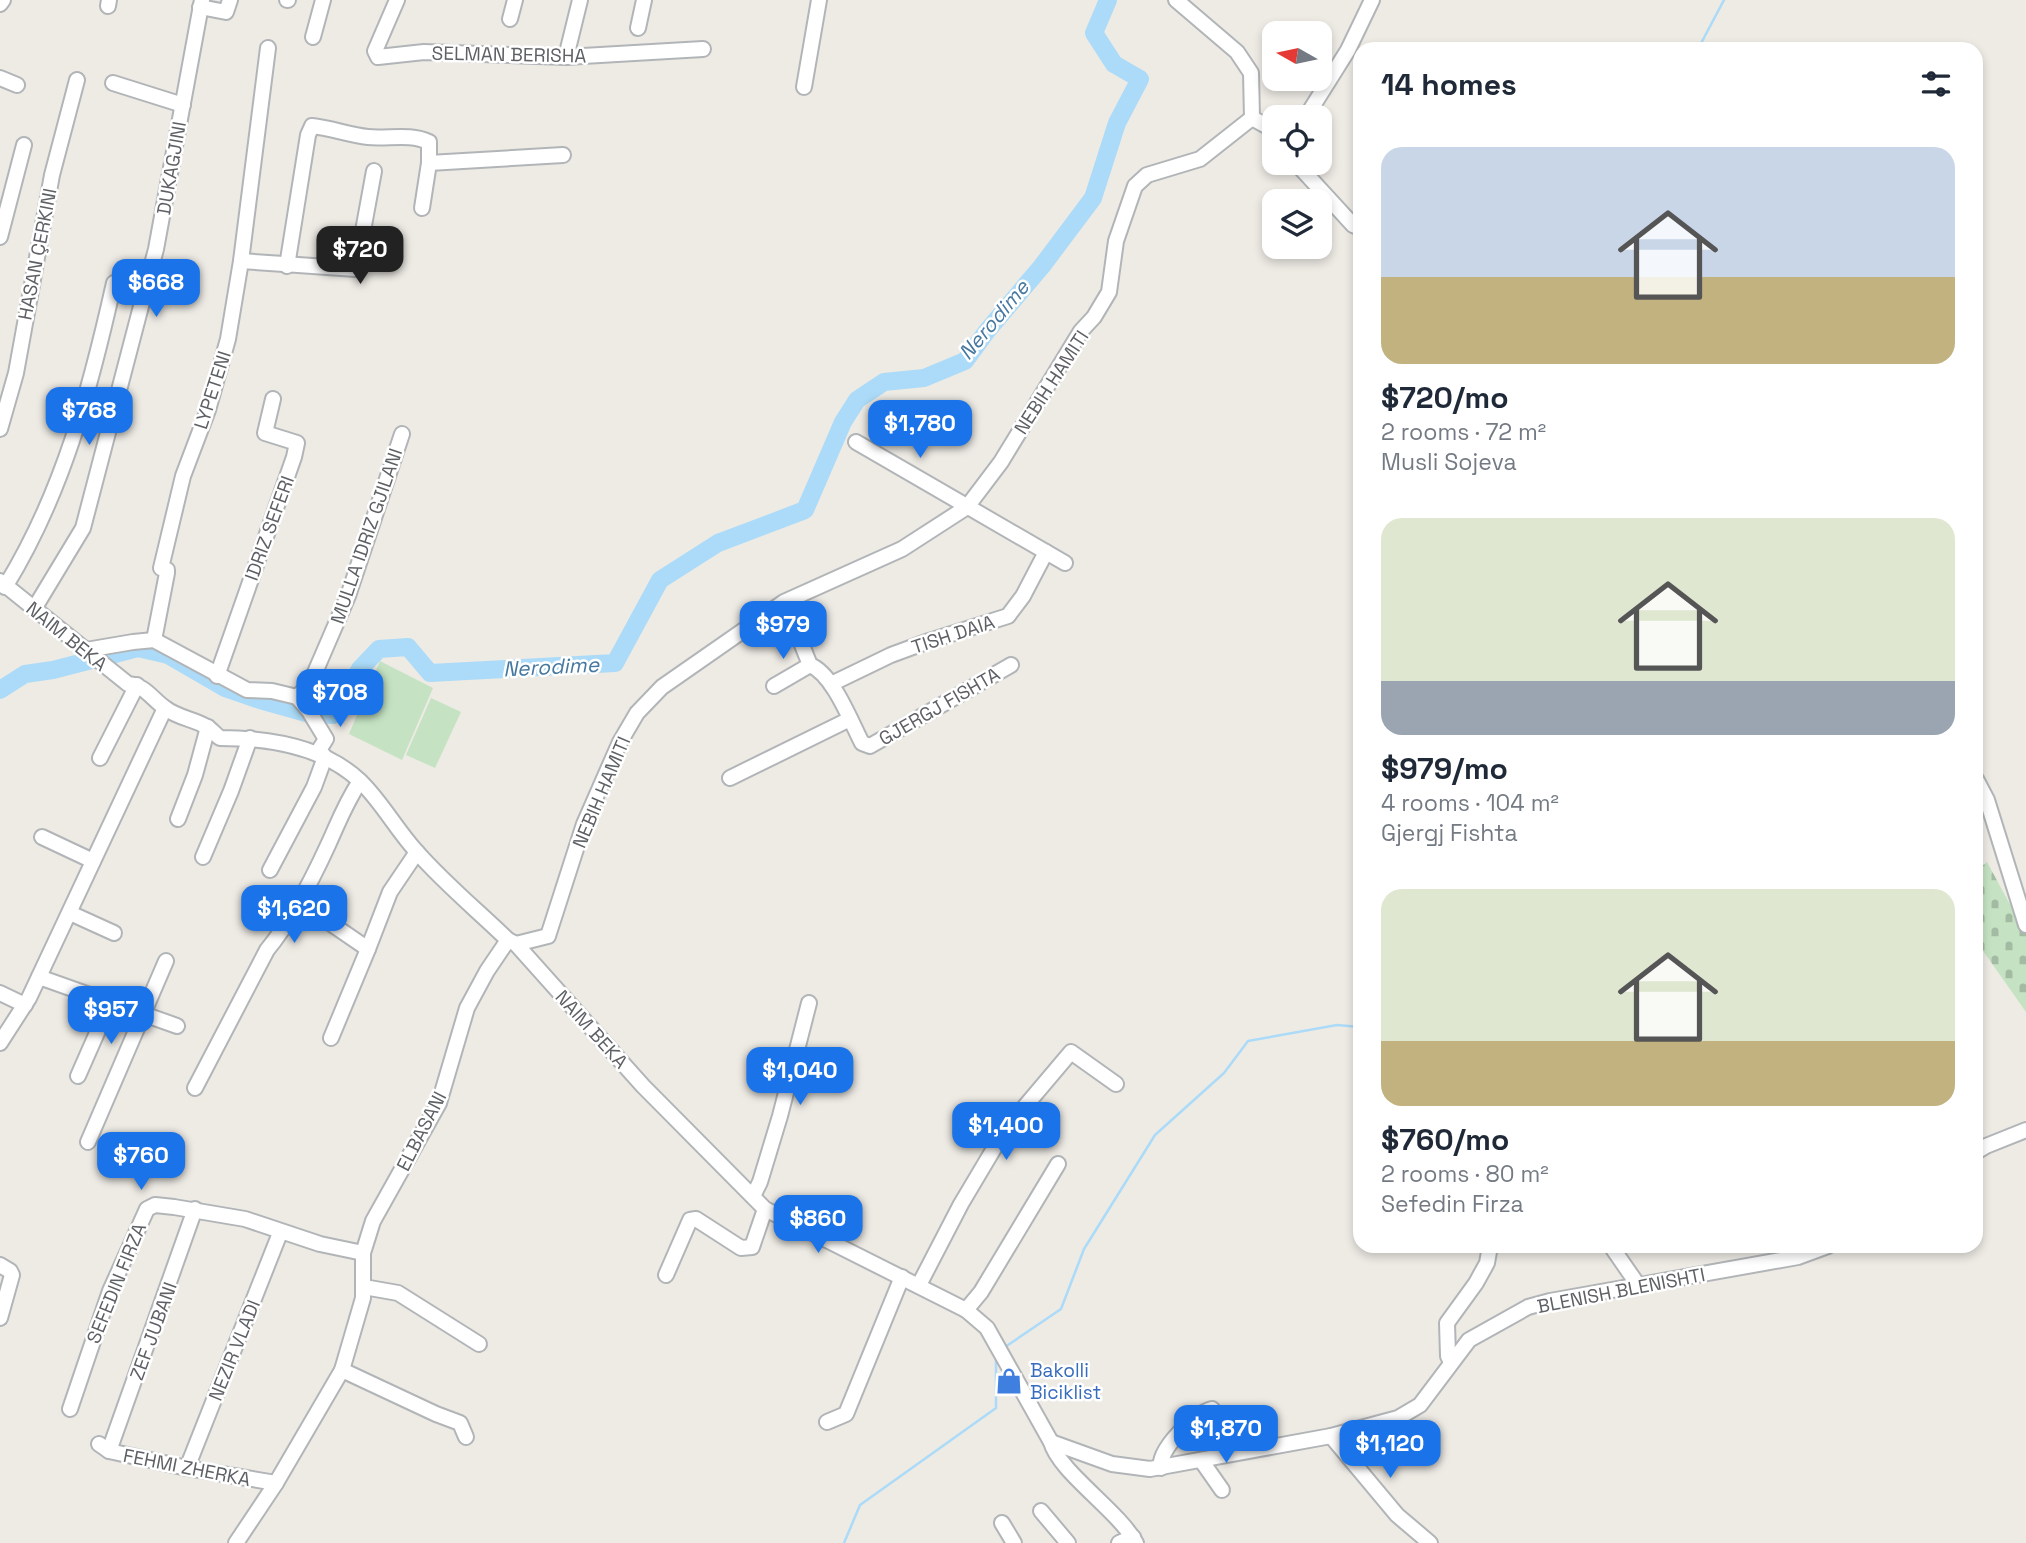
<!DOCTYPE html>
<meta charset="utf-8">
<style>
:root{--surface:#fff;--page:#f6f6f7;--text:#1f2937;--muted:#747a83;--accent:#1a73e8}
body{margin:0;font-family:"Space Grotesk",sans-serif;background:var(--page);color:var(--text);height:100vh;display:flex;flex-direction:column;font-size:26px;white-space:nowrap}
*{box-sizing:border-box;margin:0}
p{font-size:23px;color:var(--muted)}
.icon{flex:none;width:38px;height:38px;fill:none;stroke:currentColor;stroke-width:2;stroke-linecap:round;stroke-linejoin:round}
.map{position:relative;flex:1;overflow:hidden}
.details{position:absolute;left:1353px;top:42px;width:630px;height:1211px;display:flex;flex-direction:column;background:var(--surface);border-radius:21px;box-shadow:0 4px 10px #0003}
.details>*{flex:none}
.needle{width:46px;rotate:279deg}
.controls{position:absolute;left:1262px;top:21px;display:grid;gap:14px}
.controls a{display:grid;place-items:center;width:70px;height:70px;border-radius:14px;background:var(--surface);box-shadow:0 4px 10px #0003;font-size:35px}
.price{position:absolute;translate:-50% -60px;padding:0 16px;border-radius:14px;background:var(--accent);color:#fff;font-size:23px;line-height:46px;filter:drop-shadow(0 2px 4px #0008)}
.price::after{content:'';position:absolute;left:50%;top:42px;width:21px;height:16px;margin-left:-10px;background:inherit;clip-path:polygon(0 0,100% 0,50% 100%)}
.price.selected{background:#222;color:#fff}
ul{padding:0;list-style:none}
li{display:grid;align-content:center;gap:14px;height:371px;padding:0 28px}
li span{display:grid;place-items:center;height:217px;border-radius:21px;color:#555}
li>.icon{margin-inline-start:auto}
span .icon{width:126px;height:126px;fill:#fffc;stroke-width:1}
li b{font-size:30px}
h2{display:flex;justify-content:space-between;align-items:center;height:84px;padding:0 28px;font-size:30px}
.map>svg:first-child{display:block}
</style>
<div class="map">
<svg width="2026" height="1543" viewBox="0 0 2026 1543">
<defs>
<pattern id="cemetery-stones" width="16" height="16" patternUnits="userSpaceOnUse" patternTransform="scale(1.75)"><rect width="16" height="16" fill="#c5e3c3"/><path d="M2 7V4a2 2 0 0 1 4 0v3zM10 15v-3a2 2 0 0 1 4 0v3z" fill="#a3bba2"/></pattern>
</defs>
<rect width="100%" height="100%" fill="#eeebe5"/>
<g fill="#c5e3c3">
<polygon points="380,661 433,688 402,760 349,734"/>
<polygon points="431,698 461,712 435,768 406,755"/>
</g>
<polygon fill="url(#cemetery-stones)" points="1987,862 2026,934 2026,1012 1976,941 1976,871"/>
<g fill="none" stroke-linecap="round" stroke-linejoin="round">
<g stroke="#abdbf8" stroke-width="2.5">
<polyline points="1698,49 1724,0"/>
<polyline points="1005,1347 1061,1309 1084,1249 1155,1135 1224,1073 1248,1041 1337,1025 1360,1027"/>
<polyline points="844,1543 860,1505 996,1408 996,1357"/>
</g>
<polyline stroke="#abdbf8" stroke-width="18" points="0,690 25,674 53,670 138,648 168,655 225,688 260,700 310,714 333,715 360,669 379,649 408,647 430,673 615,663 660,580 718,543 805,510 843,422 857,400 884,382 924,378 965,361 987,331 1042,266 1093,198 1117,123 1140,79 1114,64 1094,33 1108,0"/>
<g stroke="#b2b5b8" stroke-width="18">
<g id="minor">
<polyline points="287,0 288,0"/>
<polyline points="397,0 375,51 378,57 424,52 566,57 703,49"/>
<polyline points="1176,0 1237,52 1251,73 1252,118 1274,130"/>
<polyline points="0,4 3,0"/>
<polyline points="108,6 109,0"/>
<polyline points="200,7 226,12 230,0"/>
<polyline points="510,19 515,0"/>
<polyline points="638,28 644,0"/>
<polyline points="313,37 323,0"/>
<polyline points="566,57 580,0"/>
<polyline points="0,78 17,85"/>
<polyline points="113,83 183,105"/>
<polyline points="804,87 819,0"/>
<polyline points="1306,117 1348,50 1372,0"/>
<polyline points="1296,163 1353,225 1360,228"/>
<polyline points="422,208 429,163"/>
<polyline points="0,237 24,145"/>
<polyline points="241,261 356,269 374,171"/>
<path d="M287,266L308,135L312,126C331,128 349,135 368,137C388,139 410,133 429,142V163L563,155"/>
<polyline points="0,429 16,373 52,175 77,80"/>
<polyline points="856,442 1065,563"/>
<path d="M0,581L128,684C146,686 151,698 165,708C178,718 194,719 207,727C212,730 216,735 220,738C268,738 323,746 360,781C381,801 396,829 416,851C444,883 478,911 508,940L516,944L643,1086L765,1209L966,1310L987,1328L1051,1442C1059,1472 1118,1510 1136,1543"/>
<path d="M5,587C63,493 90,390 114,283"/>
<polyline points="34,609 83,528 156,249 202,0"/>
<path d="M772,611L800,640L810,665C833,674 851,722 862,743L870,746L1011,665"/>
<polyline points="154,640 167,573 167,570 161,568 183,476 208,410 228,339 241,261 268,48"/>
<polyline points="86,650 133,642 154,640 247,690 272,691 297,697 310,684 348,596 402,434"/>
<polyline points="217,676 294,457 297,443 265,433 273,399"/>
<polyline points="831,684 891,655 929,641 1008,616 1023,596 1046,552"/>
<polyline points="774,686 810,665"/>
<polyline points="100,758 137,685"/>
<polyline points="730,778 850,719"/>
<polyline points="1976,779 1987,800 2026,925"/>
<polyline points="178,819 195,775 208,727"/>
<polyline points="42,837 93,861"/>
<polyline points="203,857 231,791 250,738"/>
<polyline points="270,870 314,787 325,757 319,750 326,739 309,711 297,697"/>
<polyline points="298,901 368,949 390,892 417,852"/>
<polyline points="70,913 114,933"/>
<polyline points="516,944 548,936 584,824 620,742 637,713 662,687 784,602 902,549 967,507 1001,462 1081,331 1094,317 1109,292 1116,241 1135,186 1147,175 1200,159 1252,118"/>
<polyline points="39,977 177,1026"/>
<polyline points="0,993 25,1005"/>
<polyline points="331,1038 368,949"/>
<polyline points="0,1043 29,998 165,708"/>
<polyline points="78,1076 111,1001"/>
<path d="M195,1088L267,950C291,921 312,880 328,845C339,821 345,804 360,781"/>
<polyline points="88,1142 166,961"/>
<polyline points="1976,1152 1986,1146 2026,1130"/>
<polyline points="753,1196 760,1182 780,1116 809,1003"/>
<polyline points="1611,1246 1638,1285"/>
<polyline points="0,1265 10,1271 12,1275 0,1318"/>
<polyline points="666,1275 690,1220 696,1219 741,1248 752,1247 765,1209"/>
<polyline points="919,1285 961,1204 1005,1130 1071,1052 1116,1084"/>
<polyline points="364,1287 398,1293 479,1344"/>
<polyline points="966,1310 981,1292 1058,1164"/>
<polyline points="1451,1362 1448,1356 1447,1323 1476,1283 1487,1263 1490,1246"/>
<polyline points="342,1370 436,1414 460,1423 466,1437"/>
<polyline points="70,1409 110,1291 147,1209 155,1205 174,1207 245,1219 320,1244 363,1253"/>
<polyline points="827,1422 846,1414 902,1277"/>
<polyline points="1331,1436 1397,1515 1430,1543"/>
<polyline points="1051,1442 1112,1464 1150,1469 1331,1436 1398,1418 1420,1405 1469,1340 1528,1307 1550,1301 1798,1257 1828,1246"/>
<polyline points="99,1444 109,1451 187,1468 276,1483"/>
<polyline points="109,1451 195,1209"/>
<polyline points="1201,1460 1222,1490"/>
<polyline points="187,1468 280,1233"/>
<path d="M1161,1468C1157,1450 1195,1413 1212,1409"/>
<polyline points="1041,1511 1068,1543"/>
<polyline points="1002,1523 1014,1543"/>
<polyline points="236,1543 276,1483 342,1370 363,1298 363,1253 373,1221 439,1103 467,1008 487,971 508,940"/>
<polyline points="1119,1543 1133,1537"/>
</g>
</g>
<use href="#minor" stroke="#fff" stroke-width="14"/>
</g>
<defs>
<g id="shop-bare" transform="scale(2.1)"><path d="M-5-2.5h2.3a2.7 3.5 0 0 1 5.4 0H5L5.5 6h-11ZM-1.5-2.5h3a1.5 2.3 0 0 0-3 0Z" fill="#3f7fe0" stroke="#fff" stroke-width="2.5" paint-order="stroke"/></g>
</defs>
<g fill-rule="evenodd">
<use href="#shop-bare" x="1009" y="1381"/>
</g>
<g text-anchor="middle" stroke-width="5" stroke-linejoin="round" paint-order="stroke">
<g font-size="19" fill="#5d6064" stroke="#fff">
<text transform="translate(509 54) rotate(1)" y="7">SELMAN BERISHA</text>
<text transform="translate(171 168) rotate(-80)" y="7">DUKAGJINI</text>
<text transform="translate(37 254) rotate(-79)" y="7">HASAN ÇERKINI</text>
<text transform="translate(1051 382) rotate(-57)" y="7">NEBIH HAMITI</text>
<text transform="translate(212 390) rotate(-72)" y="7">LYPETENI</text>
<text transform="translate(269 528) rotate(-70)" y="7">IDRIZ SEFERI</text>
<text transform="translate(366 536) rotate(-71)" y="7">MULLA IDRIZ GJILANI</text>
<text transform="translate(953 634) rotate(-18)" y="7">TISH DAIA</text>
<text transform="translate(67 636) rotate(39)" y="7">NAIM BEKA</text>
<text transform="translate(939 706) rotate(-30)" y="7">GJERGJ FISHTA</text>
<text transform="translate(601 792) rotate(-67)" y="7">NEBIH HAMITI</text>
<text transform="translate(592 1029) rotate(48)" y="7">NAIM BEKA</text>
<text transform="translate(421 1131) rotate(-63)" y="7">ELBASANI</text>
<text transform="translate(116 1283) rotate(-68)" y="7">SEFEDIN FIRZA</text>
<text transform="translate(1621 1290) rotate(-11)" y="7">BLENISH BLENISHTI</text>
<text transform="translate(153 1331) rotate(-70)" y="7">ZEF JUBANI</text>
<text transform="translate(234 1350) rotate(-68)" y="7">NEZIR VLADI</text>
<text transform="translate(187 1467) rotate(11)" y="7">FEHMI ZHERKA</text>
</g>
<g font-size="19" fill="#366cbe" stroke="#fff" text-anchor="start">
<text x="1030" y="1377">Bakolli<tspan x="1030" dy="22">Biciklist</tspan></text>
</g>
<g font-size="21" font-style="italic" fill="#4678a0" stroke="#fff">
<text transform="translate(994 320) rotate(-50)" y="7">Nerodime</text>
<text transform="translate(551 667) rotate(-3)" y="7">Nerodime</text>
</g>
</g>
</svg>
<div class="controls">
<a><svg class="needle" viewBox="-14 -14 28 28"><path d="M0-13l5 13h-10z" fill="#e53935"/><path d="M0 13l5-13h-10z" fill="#747a83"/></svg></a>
<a><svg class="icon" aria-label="locate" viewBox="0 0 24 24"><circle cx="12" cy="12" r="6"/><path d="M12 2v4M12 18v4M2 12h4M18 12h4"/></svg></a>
<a><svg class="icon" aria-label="layers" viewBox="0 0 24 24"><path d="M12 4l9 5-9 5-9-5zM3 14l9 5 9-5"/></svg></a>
</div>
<b class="price selected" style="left:360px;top:286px">$720</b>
<b class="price" style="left:156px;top:319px">$668</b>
<b class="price" style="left:89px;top:447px">$768</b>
<b class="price" style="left:920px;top:460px">$1,780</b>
<b class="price" style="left:783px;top:661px">$979</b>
<b class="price" style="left:340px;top:729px">$708</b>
<b class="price" style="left:294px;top:945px">$1,620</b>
<b class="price" style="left:111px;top:1046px">$957</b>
<b class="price" style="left:800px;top:1107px">$1,040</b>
<b class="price" style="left:1006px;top:1162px">$1,400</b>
<b class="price" style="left:141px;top:1192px">$760</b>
<b class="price" style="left:818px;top:1255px">$860</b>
<b class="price" style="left:1226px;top:1465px">$1,870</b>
<b class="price" style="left:1390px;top:1480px">$1,120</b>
<section class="details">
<h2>14 homes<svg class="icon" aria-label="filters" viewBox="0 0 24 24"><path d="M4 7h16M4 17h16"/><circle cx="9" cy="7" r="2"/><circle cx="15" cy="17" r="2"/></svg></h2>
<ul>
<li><span style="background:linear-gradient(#c9d6e8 60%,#c2b280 0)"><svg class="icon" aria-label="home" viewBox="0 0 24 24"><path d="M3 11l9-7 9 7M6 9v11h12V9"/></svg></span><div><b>$720/mo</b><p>2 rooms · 72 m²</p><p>Musli Sojeva</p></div></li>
<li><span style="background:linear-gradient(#dfe7d0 75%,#9aa5b1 0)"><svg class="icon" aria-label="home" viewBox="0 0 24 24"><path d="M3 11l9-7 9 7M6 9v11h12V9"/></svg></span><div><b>$979/mo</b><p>4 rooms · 104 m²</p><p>Gjergj Fishta</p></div></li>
<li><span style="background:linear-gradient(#dfe7d0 70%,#c2b280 0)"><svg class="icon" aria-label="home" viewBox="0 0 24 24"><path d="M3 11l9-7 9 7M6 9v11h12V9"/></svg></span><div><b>$760/mo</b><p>2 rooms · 80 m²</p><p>Sefedin Firza</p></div></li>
</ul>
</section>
</div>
